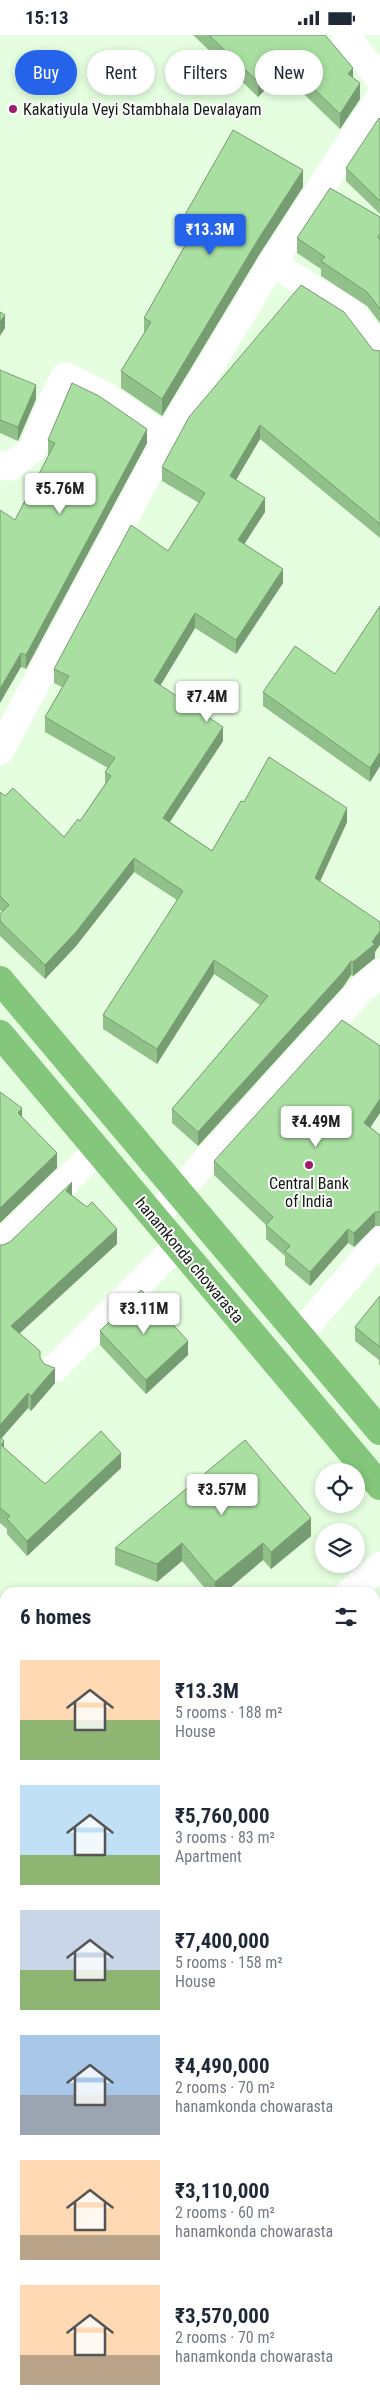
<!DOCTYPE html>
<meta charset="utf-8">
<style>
:root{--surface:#fff;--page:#f6f6f7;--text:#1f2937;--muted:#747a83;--accent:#2563eb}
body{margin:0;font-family:"Roboto Condensed",sans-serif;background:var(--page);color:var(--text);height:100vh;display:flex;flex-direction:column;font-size:19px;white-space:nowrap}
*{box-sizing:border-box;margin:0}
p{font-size:16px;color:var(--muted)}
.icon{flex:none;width:28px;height:28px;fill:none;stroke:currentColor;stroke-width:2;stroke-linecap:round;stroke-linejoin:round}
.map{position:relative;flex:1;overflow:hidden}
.details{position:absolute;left:0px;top:1552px;width:380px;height:821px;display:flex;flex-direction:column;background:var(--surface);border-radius:15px 15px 0 0;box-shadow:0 2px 8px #0003}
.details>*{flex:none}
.top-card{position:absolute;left:15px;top:15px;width:350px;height:45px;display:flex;gap:10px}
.buttons{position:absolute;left:315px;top:1428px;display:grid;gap:10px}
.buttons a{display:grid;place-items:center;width:50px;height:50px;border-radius:50%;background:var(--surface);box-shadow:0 2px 8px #0003;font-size:25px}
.price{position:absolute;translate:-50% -42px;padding:0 11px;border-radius:5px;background:#fff;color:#222;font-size:16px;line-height:32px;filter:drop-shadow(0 1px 2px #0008)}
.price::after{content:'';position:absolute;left:50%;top:30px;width:15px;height:11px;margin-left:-8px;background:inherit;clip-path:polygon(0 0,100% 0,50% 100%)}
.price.selected{background:var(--accent);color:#fff}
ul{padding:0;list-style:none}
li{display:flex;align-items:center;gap:15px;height:125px;padding:0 20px}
li span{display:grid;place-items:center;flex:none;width:140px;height:100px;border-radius:0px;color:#555}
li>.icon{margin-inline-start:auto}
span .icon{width:60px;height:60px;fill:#fffc;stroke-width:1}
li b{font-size:21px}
h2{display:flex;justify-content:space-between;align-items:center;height:60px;padding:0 20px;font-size:21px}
.chip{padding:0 18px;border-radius:22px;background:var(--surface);box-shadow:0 2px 8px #0003;font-size:18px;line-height:45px}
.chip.selected{background:var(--accent);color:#fff}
.status{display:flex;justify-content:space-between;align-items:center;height:35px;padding:0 25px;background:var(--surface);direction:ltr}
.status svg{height:14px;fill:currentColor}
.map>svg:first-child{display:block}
</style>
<div class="status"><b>15:13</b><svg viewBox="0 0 49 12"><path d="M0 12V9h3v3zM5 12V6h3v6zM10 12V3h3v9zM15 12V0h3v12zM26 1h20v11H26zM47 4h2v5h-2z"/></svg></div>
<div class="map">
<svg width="380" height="2373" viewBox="0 0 380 2373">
<rect width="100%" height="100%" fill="#e4fedf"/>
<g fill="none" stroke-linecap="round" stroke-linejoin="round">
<g stroke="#fff" stroke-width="28">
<polyline points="345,0 380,44"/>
<polyline points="380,62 272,228 355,280 380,315"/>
<polyline points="0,429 9,432 33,414 51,369 65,341 107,362 167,403"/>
<polyline points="0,716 167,403 272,228"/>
<polyline points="154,1183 360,956 380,938"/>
<polyline points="0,1210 98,1115"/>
<polyline points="298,1301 380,1206"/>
<polyline points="55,1333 178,1210"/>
<polyline points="349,1558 380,1531"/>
<polyline points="0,1597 5,1599"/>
<polyline points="375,1750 380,1753"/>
<polyline points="0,1961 5,1954"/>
<polyline points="375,2166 380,2169"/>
<polyline points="57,2373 59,2369"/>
</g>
<g stroke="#84c67b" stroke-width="28">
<polyline points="0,945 380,1396"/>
<polyline points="0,999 380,1451"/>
</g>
</g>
<g fill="#91c08a">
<polygon points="193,0 325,0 353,43 360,64 340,94 282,38 258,62"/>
<polygon points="380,84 380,179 346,146 346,133"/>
<polygon points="303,152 259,220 162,381 121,353 121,336 144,298 144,283 188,206 182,202 182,185"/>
<polygon points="380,182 380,288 367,271 321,241 321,234 297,218 297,203"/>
<polygon points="373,315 380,316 380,503 260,404 236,445 265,477 244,509 283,548 236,619 195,593 160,651 223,706 170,787 212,816 244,767 347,787 320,847 375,917 375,923 353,941 351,940 343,952 198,1111 172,1088 172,1074 260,970 214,939 157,1029 103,994 103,980 177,865 134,837 76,911 45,944 0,901 0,879 2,877 0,875 0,757 5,761 64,802 80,786 105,749 105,737 108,733 45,697 45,682 62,652 54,648 54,634 168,516 199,468 162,446 162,432"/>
<polygon points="0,335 36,364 18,406 0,398"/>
<polygon points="48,405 147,408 26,634 21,632 15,485 49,420 48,419"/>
<polygon points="380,571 380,731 370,747 263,671 263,657 335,639"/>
<polygon points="380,1011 380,1078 370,1092 380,1100 380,1191 375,1191 354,1212 348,1208 310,1251 285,1230 285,1221 266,1204 266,1190 214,1140 214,1126"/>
<polygon points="72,1161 117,1209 19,1299 40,1323 55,1348 31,1376 28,1373 1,1403 4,1413 45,1449 121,1433 27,1521 7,1499 7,1494 0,1488 0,1210 3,1210 10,1207"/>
<polygon points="380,1261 380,1330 379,1330 379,1325 355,1306 355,1292"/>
<polygon points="100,1296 188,1320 146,1359 100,1310"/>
<polygon points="311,1501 271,1534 263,1525 224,1558 209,1558 182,1526 157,1547 115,1530 115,1513"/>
<polygon points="375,1752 380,1754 380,1834 375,1831"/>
<polygon points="375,1911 380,1914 380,1975 375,1972"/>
<polygon points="5,1959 5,2076 0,2084 5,2086 5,2245 0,2243 0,1961"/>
<polygon points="375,2168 380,2170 380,2244 375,2243"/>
<polygon points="0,2271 5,2274 5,2345 0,2342"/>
</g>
<g fill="#769c71">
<polygon points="282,23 282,38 258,62 258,47"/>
<polygon points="353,33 353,49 348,39"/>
<polygon points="360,48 360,64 340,94 340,79"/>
<polygon points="303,135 303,152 259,220 162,381 162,364 259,203"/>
<polygon points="5,280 5,293 0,301 0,287"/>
<polygon points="36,350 36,364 18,406 18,392"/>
<polygon points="260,390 260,404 230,455 230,441"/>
<polygon points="147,394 147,408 26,634 26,620"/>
<polygon points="265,463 265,477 238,519 238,505"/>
<polygon points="283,534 283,548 236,619 236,605"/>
<polygon points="195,578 195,593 154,661 154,646"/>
<polygon points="21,618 21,632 0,668 0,654"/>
<polygon points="223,692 223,706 163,797 163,783"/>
<polygon points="380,717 380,731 370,747 370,733"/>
<polygon points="347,773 347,787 315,857 315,843"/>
<polygon points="134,823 134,837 76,911 45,944 45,930"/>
<polygon points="380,896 380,910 375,917 375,923 353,941 353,927 372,907"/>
<polygon points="214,925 214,939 157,1029 157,1014"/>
<polygon points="351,926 351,940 343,952 198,1111 198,1097"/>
<polygon points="380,1064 380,1078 364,1102 364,1088"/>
<polygon points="22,1073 22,1088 18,1078"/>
<polygon points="57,1118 57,1133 0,1188 0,1173"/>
<polygon points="72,1147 72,1162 66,1156"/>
<polygon points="375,1177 375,1191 354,1212 354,1198"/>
<polygon points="117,1194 117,1209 11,1306 11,1291"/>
<polygon points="348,1194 348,1208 310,1251 310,1237"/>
<polygon points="188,1306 188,1320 146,1359 146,1345"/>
<polygon points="55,1333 55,1348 31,1376 31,1361"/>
<polygon points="28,1358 28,1373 0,1405 0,1390"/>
<polygon points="4,1406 4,1421 1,1410"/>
<polygon points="121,1418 121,1433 27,1521 27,1506"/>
<polygon points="311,1483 311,1501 271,1534 271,1517"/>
<polygon points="182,1508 182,1526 157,1547 157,1529"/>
<polygon points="263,1508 263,1525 224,1558 215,1558 215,1547"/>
<polygon points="5,1761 5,1780 0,1790 0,1771"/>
<polygon points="5,2062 5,2076 0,2085 0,2070"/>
</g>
<g fill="#a9dfa1" stroke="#769c71">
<polygon points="209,0 325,0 353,33 348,39 360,48 340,79 282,23 258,47"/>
<polygon points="379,83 380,84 380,166 346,133"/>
<polygon points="233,95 303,135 259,203 162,364 121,336 151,287 144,283 195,193 182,185"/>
<polygon points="330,153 380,182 380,198 378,202 380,205 380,274 367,257 321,226 325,222 297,203"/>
<polygon points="301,250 344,277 373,315 380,316 380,489 260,390 230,441 265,463 238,505 283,534 236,605 195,578 154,646 223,692 163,783 212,816 241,766 244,767 269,722 347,773 315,843 380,887 380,896 372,907 375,909 353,927 351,926 343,937 198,1097 172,1074 268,961 214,925 157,1014 103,980 183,856 134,823 76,897 45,930 0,886 0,879 9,870 0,861 0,757 5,761 13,753 64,802 78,784 80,786 111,741 105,737 115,723 45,682 69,641 54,634 131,490 168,516 205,458 162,432 189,382"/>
<polygon points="0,277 5,280 0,287"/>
<polygon points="0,335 36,350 18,392 0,385"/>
<polygon points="72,348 99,361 147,394 26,620 21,618 0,654 0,475 15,485 55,408 48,405"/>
<polygon points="380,571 380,717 370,733 263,657 295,611 335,639"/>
<polygon points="342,985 380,1011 380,1064 364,1088 380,1100 380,1177 375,1177 354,1198 348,1194 310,1237 285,1216 290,1211 266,1190 273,1182 214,1126"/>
<polygon points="0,1057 22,1073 18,1078 57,1118 0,1173"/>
<polygon points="72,1147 66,1156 87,1172 92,1167 117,1194 11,1291 40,1316 40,1323 44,1329 55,1333 31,1361 28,1358 0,1390 0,1210 3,1210 10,1207"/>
<polygon points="141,1255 188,1306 146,1345 100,1296"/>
<polygon points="380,1261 380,1312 355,1292"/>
<polygon points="101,1396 121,1418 27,1506 7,1484 10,1481 0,1473 0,1402 4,1406 1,1410 45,1449"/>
<polygon points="245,1405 311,1483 271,1517 263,1508 215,1547 182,1508 157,1529 115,1513"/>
<polygon points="0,1633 5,1635 5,1761 0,1771"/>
<polygon points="375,1752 380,1754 380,1820 375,1817"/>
<polygon points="375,1911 380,1914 380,1961 375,1958"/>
<polygon points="5,1959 5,2062 0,2070 0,1961"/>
<polygon points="0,2084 5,2086 5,2230 0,2228 0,2220 4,2214 0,2212"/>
<polygon points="375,2168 380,2170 380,2230 375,2229"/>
<polygon points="0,2271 5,2274 5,2331 0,2328"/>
</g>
<g fill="#9e1b6d" stroke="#fff" stroke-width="2">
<circle cx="13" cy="74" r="5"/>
<circle cx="309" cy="1130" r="5"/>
</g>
<g text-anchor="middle" stroke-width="4" stroke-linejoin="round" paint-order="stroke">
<g font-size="16" fill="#111a10" stroke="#fff" text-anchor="start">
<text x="23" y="80">Kakatiyula Veyi Stambhala Devalayam</text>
<text x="309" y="1154" text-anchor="middle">Central Bank<tspan x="309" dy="18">of India</tspan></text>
</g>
<g font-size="16" fill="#111a10" stroke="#fff">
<text transform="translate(190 1225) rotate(50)" y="6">hanamkonda chowarasta</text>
</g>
</g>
</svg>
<div class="buttons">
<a><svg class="icon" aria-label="locate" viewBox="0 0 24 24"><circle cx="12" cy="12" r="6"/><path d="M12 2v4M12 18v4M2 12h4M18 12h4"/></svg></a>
<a><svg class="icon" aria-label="layers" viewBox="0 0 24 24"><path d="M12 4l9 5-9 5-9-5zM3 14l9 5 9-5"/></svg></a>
</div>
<b class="price selected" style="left:210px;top:221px">₹13.3M</b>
<b class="price" style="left:60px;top:480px">₹5.76M</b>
<b class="price" style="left:207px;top:688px">₹7.4M</b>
<b class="price" style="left:316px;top:1113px">₹4.49M</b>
<b class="price" style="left:144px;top:1300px">₹3.11M</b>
<b class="price" style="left:222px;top:1481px">₹3.57M</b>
<div class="top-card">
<a class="chip selected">Buy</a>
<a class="chip">Rent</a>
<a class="chip">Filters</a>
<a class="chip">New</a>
</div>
<section class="details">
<h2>6 homes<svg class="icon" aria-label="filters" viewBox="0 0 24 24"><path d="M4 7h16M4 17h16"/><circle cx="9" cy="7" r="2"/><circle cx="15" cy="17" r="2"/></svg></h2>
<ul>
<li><span style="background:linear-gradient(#ffd9b3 60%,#8fb573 0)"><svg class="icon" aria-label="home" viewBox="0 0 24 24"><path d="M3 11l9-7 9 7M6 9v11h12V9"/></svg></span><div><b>₹13.3M</b><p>5 rooms · 188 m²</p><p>House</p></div></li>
<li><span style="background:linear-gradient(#bfe0f5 70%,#8fb573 0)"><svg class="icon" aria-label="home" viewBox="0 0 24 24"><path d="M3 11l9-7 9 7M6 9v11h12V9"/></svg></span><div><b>₹5,760,000</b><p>3 rooms · 83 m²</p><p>Apartment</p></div></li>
<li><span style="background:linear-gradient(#c9d6e8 60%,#8fb573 0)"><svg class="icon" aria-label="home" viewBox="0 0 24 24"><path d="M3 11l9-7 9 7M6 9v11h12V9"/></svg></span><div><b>₹7,400,000</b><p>5 rooms · 158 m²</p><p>House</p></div></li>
<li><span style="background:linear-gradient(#a9c7e8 60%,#9aa5b1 0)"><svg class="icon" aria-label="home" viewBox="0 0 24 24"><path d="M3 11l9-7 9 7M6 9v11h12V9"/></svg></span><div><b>₹4,490,000</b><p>2 rooms · 70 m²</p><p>hanamkonda chowarasta</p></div></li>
<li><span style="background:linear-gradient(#ffd9b3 75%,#b9a48a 0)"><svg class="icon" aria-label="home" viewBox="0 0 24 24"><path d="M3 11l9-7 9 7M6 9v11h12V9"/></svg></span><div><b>₹3,110,000</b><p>2 rooms · 60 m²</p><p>hanamkonda chowarasta</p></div></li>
<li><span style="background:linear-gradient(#ffd9b3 70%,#b9a48a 0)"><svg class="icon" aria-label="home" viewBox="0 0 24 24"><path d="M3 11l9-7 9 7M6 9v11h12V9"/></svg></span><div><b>₹3,570,000</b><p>2 rooms · 70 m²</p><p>hanamkonda chowarasta</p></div></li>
</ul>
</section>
</div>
